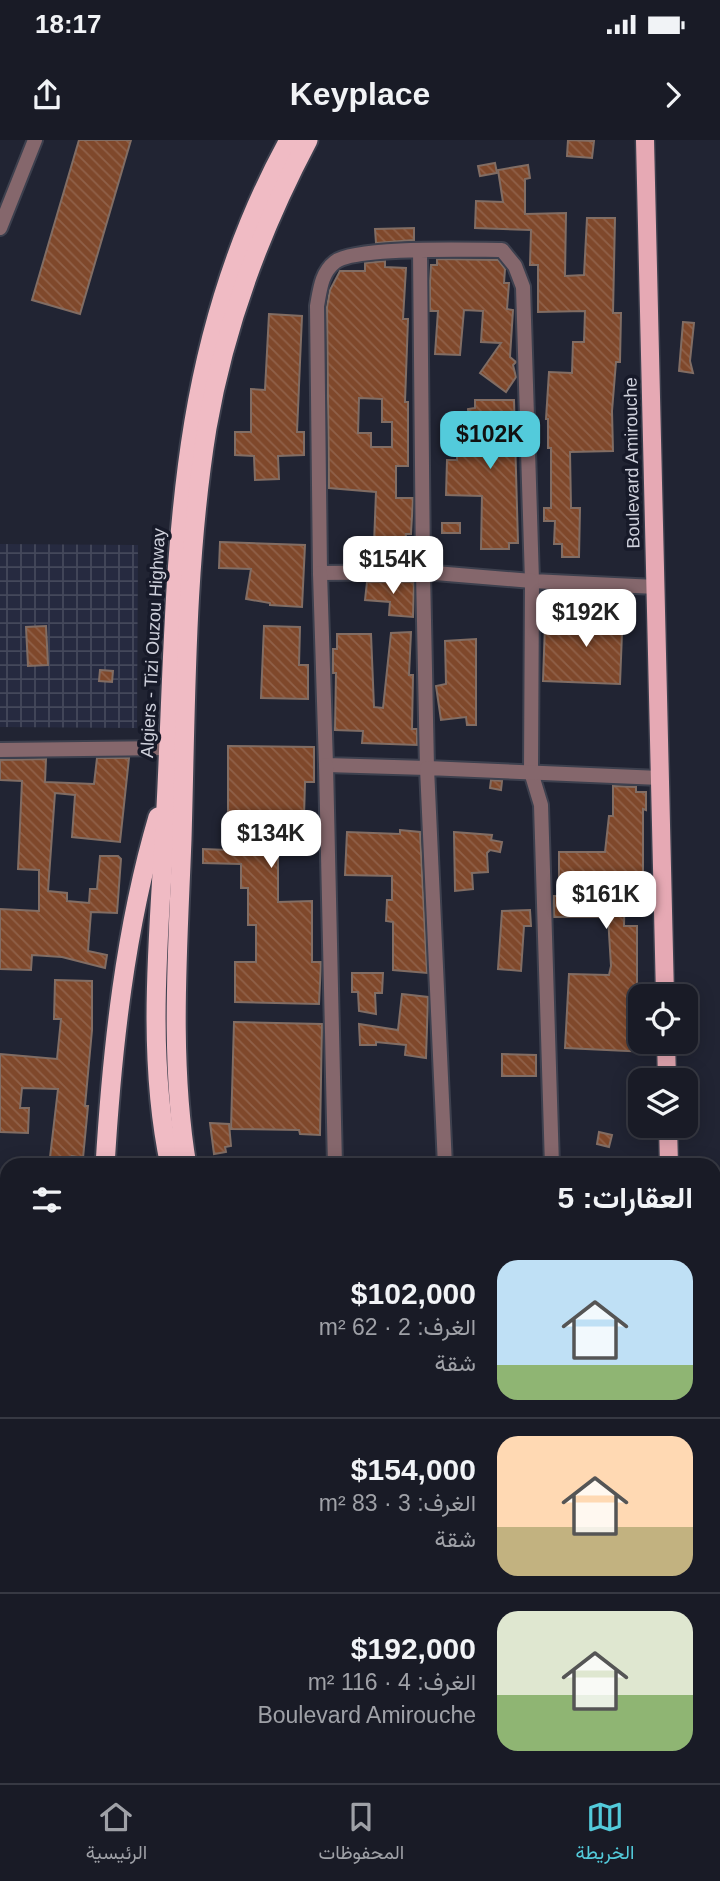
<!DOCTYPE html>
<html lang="ar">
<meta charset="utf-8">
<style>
:root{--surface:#191b26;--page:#262832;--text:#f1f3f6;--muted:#9fa1a7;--line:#373943;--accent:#53cbdb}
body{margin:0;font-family:Helvetica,Vazirmatn,sans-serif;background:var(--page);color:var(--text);direction:rtl;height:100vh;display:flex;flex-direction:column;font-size:26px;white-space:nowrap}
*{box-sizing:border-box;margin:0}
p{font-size:23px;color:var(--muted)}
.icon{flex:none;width:38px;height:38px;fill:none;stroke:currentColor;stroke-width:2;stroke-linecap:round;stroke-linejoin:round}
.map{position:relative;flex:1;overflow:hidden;direction:ltr}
.side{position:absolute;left:0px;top:1018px;width:721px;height:625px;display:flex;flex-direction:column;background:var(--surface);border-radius:21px 21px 0 0;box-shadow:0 4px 18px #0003,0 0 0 2px var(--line);direction:rtl}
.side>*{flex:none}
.buttons{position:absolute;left:628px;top:844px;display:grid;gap:14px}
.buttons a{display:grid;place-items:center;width:70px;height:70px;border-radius:14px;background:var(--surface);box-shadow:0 4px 18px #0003,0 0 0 2px var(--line);font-size:35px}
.price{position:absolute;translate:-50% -60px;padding:0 16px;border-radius:14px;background:#fff;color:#222;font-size:23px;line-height:46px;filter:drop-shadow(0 2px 4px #0008)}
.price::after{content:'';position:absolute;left:50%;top:42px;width:21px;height:16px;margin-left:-10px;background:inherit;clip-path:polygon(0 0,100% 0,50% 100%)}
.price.current{background:var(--accent);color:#111}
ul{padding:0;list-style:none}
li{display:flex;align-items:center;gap:21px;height:175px;padding:0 28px}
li+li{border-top:2px solid var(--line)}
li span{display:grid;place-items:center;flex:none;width:196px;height:140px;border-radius:21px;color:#555}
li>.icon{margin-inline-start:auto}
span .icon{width:84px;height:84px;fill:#fffc;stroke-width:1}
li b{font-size:30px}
h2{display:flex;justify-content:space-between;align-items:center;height:84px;padding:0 28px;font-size:30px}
.status{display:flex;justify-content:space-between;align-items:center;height:49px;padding:0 35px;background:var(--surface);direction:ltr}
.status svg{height:19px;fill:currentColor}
header{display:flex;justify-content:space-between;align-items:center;height:91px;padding:0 28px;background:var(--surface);font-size:32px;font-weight:600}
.menu{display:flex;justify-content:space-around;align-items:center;height:98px;border-top:2px solid var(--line);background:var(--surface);font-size:19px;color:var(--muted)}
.menu a{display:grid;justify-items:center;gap:4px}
.menu .current{color:var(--accent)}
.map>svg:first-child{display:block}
</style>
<div class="status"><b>18:17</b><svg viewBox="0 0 49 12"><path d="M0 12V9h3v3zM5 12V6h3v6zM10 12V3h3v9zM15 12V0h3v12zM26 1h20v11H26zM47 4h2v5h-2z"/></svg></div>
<header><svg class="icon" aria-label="forward" viewBox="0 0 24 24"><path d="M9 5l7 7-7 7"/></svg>Keyplace<svg class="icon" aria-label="share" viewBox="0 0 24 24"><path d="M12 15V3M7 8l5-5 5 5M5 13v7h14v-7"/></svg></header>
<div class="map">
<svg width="720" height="1643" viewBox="0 0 720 1643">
<defs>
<pattern id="industrial-grid" width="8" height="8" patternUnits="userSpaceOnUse" patternTransform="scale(1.75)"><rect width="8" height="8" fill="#262a40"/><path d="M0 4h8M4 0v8" fill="none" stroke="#44485b"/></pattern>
<pattern id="building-back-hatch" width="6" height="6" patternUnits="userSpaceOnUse" patternTransform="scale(1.75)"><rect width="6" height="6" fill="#7f482b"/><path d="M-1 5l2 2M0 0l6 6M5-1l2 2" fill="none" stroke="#906149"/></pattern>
</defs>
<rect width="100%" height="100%" fill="#212433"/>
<polygon fill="url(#industrial-grid)" points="0,404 138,405 137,588 0,587"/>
<g fill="url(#building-back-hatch)" stroke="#816d64" stroke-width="2" fill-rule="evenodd">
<polygon points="79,0 131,0 80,174 32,160"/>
<polygon points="568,0 594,1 592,18 567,16"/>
<polygon points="495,23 497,33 480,36 478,26"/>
<polygon points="528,25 530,38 525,39 525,74 566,73 565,136 584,135 587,78 615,78 613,173 621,173 620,222 616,222 612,271 613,311 570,312 571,368 580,368 579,417 562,417 562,404 554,404 555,381 544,381 544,368 551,368 551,308 548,308 548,279 546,279 549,232 572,233 573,202 584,202 585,171 538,172 538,125 530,125 531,90 475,88 476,61 503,62 498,30"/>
<polygon points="414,88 414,100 376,103 375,89"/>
<polygon points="437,119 498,120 505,129 504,143 509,143 507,169 513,170 510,217 516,222 513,225 516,237 506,252 480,233 501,203 481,202 483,171 464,170 460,215 435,214 438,171 430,171 430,141 431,125 437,125"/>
<path d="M385,121V127L406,128L403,179H408L405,262H408V326H396V358H413L411,394H406L405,405L374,404L376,352L329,348L327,167L330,150L340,131H365V123ZM359,258L382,259V282H392V307H371V293H358Z"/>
<polygon points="269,174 302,176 297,292 304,292 304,315 278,316 279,339 255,340 254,316 235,315 235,292 251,292 251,249 265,250"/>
<polygon points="683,182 694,183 690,221 693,233 679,231"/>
<polygon points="475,260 514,260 518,403 509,403 509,409 481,409 482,356 446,355 447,320 457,320 457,311 467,312 467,300 470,300 468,269 475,268"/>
<rect x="442" y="383" width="18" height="10"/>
<polygon points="220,402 305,405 302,467 270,465 270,463 246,459 251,429 219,428"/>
<polygon points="367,442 414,442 413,477 389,475 390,462 365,460"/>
<polygon points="619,455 633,456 633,466 620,467"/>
<polygon points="584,466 623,467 620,544 543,541 545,485 583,487"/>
<polygon points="46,486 48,525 28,526 26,487"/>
<polygon points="264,486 300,487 299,525 308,525 308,559 261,558"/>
<polygon points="411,492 409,535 413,535 412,589 417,589 417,605 362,603 363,591 335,590 336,533 333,533 333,509 337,509 337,494 371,494 374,567 383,568 391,493"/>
<polygon points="476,499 476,585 467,585 466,577 441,580 436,546 446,544 445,501"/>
<polygon points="100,530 113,531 112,542 99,541"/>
<polygon points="228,606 314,607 314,642 305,642 304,677 311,677 311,704 278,703 278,762 312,761 312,822 321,822 319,864 235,862 235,822 256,822 256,785 248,785 248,748 241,748 241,724 203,723 203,709 228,710"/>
<polygon points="97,618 129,618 120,702 72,697 75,655 55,653 48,751 67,753 67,761 89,763 90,749 97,749 100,716 118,716 121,719 117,773 91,772 88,811 107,815 105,828 62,817 32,815 31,830 0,829 0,769 39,771 39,730 18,729 22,641 0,640 0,620 46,619 45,642 94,644"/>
<polygon points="491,640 502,641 501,650 490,648"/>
<polygon points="613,646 636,647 636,652 646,652 646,670 643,669 643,734 625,734 624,786 637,786 637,889 640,890 640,901 649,901 648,912 565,908 569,834 609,835 611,826 608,777 554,777 554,756 559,756 559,712 605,712 609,676 613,676"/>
<polygon points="400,690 420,692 427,833 393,830 393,782 386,781 387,760 392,760 392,736 345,735 347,692 400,694"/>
<polygon points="454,692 492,695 491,700 502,702 500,712 490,710 487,713 488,732 472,733 473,749 455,751"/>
<polygon points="530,770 531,786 524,786 521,831 498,829 502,771"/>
<polygon points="352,833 383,833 382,853 375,853 376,874 359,871 358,852 352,852"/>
<polygon points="55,840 92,841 92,890 85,966 88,966 83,1018 72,1016 72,1026 49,1026 58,949 22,948 20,968 29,968 28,993 0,992 0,914 57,919 61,879 54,879"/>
<polygon points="402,854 428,857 426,918 405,915 406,905 376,902 376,905 360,905 359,884 398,890"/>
<polygon points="234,882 322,884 320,995 300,994 299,990 231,989"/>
<polygon points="502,914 536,915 536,936 502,936"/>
<polygon points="210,983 229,984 231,1006 225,1007 226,1012 214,1014"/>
<polygon points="599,992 612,995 609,1007 597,1004"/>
</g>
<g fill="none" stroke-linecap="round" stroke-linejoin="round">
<g stroke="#3d404e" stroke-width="18">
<g id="minor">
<polyline points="0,88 35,0"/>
<path d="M420,110L423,432L320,433L317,166C320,150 321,133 335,122C355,106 471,110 502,110L515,126L523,147L532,441L656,447"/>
<polyline points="320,433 326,625 427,628 423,432 532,441 531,632 541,665 552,1026"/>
<polyline points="0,610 169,608"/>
<polyline points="326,625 335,1026"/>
<polyline points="445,1026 427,628 660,638"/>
<polyline points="714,1483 720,1483"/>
</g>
</g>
<g stroke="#3d404e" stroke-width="18">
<g id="tertiary">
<polyline points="0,1464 7,1465"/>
<polyline points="563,1636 576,1643"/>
</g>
</g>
<g stroke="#3d404e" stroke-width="21">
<g id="primary">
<polyline points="645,0 665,856"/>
<polyline points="666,901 667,940"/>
<polyline points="668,985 669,1026"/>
</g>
</g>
<g stroke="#3d404e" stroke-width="23">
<g id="trunk">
<path d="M105,1026C112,909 125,789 158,677"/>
<path d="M170,1026C145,910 160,785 166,667C178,430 170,216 289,0"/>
<path d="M187,1026C169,919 178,807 182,699C186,562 185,423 207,288C224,189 261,89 308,0"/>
<polyline points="714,1634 720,1637"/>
</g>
</g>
<use href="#minor" stroke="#85676c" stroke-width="14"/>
<use href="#tertiary" stroke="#85676c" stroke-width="14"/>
<use href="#primary" stroke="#e6a9b4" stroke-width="18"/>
<use href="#trunk" stroke="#f0bbc4" stroke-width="19"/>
<g stroke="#3d404e" stroke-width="23" stroke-linecap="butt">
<polyline id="trunk-bridge" points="676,1636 686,1643"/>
</g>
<use href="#trunk-bridge" stroke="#f0bbc4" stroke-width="19"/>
</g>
<g text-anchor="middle" stroke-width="7" stroke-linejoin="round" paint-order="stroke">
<g font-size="18" fill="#cfd1dc" stroke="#171a29">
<text transform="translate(632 323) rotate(-91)" y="6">Boulevard Amirouche</text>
<text transform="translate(153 503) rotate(-87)" y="6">Algiers - Tizi Ouzou Highway</text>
</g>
</g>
</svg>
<div class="buttons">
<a><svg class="icon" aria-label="locate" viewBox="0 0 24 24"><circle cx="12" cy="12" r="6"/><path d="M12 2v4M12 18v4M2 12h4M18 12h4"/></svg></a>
<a><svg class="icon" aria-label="layers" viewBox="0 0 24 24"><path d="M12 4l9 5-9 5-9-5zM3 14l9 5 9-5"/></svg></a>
</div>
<b class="price current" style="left:490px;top:331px">$102K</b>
<b class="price" style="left:393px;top:456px">$154K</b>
<b class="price" style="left:586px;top:509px">$192K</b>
<b class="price" style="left:271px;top:730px">$134K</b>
<b class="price" style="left:606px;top:791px">$161K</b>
<section class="side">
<h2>العقارات: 5<svg class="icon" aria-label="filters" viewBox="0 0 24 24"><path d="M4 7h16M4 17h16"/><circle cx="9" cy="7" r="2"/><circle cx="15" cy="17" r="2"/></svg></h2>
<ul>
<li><span style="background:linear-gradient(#bfe0f5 75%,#8fb573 0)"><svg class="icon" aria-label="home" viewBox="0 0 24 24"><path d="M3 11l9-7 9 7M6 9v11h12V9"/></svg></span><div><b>$102,000</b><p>الغرف: 2 · 62 m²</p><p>شقة</p></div></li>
<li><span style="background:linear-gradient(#ffd9b3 65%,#c2b280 0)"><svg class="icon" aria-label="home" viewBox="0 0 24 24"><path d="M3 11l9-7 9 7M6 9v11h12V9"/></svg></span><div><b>$154,000</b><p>الغرف: 3 · 83 m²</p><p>شقة</p></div></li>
<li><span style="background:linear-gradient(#dfe7d0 60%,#8fb573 0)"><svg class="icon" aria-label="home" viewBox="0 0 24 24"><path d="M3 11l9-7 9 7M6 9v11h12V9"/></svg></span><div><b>$192,000</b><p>الغرف: 4 · 116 m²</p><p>Boulevard Amirouche</p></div></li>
</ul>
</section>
</div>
<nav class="menu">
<a class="current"><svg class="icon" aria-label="map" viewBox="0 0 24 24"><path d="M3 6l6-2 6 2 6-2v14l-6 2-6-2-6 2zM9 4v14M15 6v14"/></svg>الخريطة</a>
<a><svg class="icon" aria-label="saved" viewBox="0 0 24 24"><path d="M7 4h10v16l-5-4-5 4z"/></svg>المحفوظات</a>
<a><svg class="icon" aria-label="home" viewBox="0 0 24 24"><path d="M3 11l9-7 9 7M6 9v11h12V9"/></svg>الرئيسية</a>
</nav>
